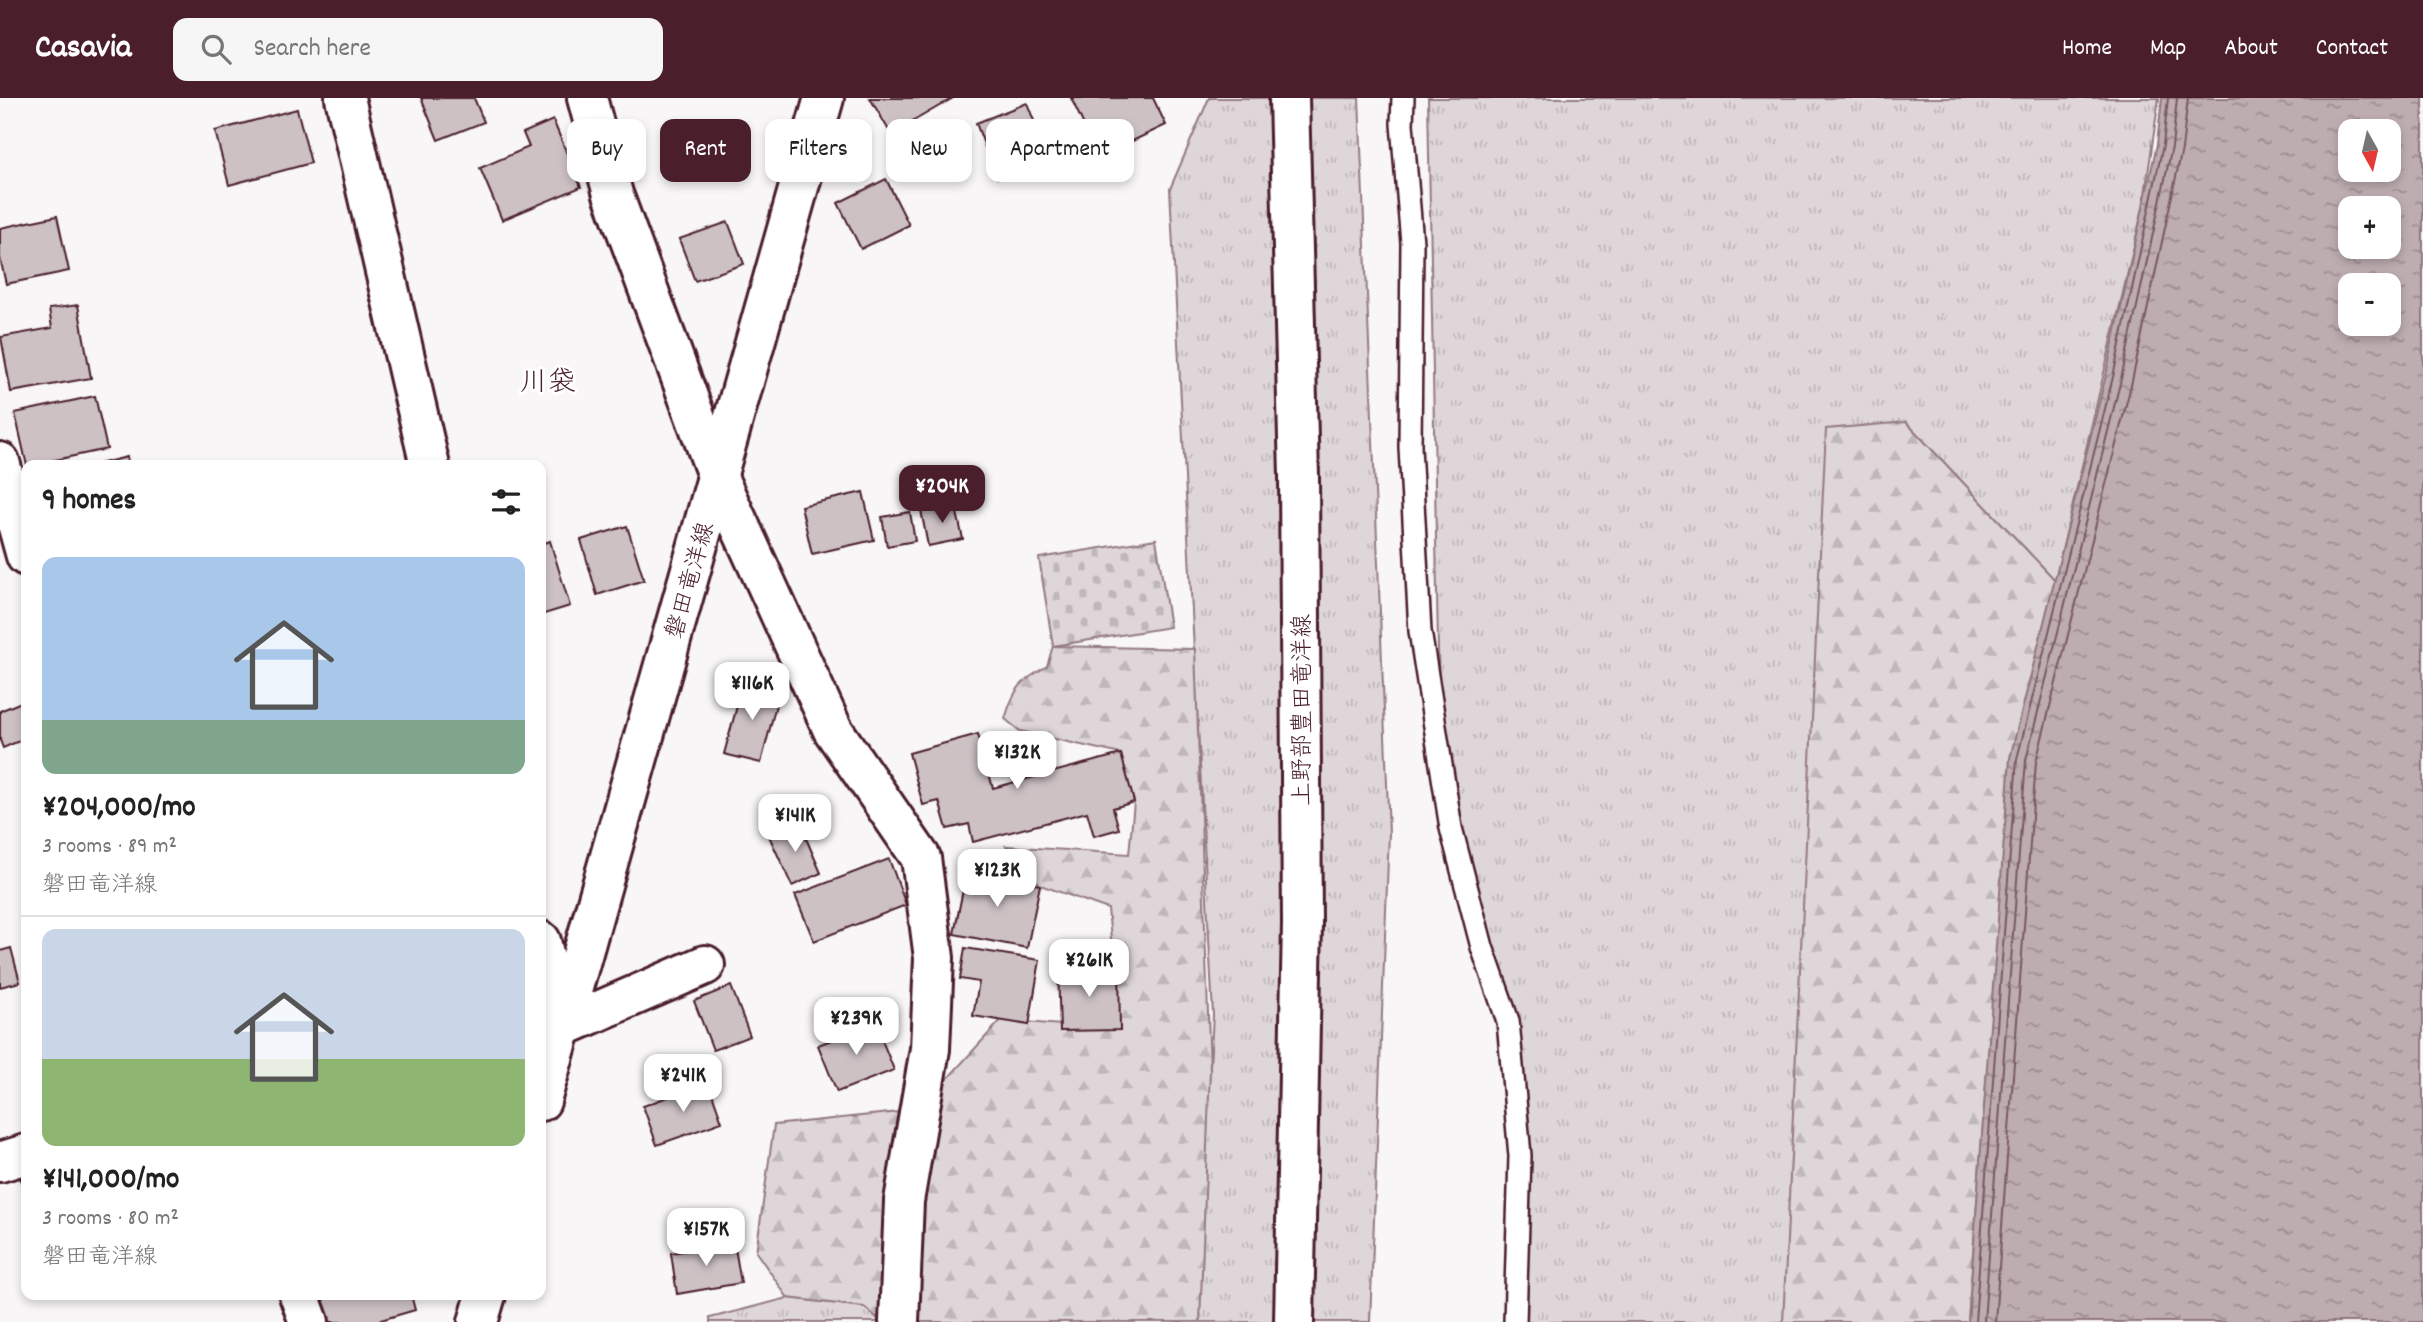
<!DOCTYPE html>
<meta charset="utf-8">
<style>
:root{--surface:#fff;--page:#f6f6f6;--text:#222;--muted:#767676;--line:#e0e0e0;--accent:#4a1f2b}
body{margin:0;font-family:Dekko,"Klee One",sans-serif;background:var(--page);color:var(--text);height:100vh;display:flex;flex-direction:column;font-size:26px;white-space:nowrap}
*{box-sizing:border-box;margin:0}
p{font-size:23px;color:var(--muted)}
.icon{flex:none;width:38px;height:38px;fill:none;stroke:currentColor;stroke-width:2;stroke-linecap:round;stroke-linejoin:round}
.map{position:relative;flex:1;overflow:hidden}
.sheet{position:absolute;left:21px;top:362px;width:525px;height:840px;display:flex;flex-direction:column;background:var(--surface);border-radius:14px;box-shadow:0 4px 10px #0003}
.sheet>*{flex:none}
.banner{position:absolute;left:567px;top:21px;width:665px;height:63px;display:flex;gap:14px}
.needle{width:46px;rotate:172deg}
.controls{position:absolute;left:2338px;top:21px;display:grid;gap:14px}
.controls a{display:grid;place-items:center;width:63px;height:63px;border-radius:14px;background:var(--surface);box-shadow:0 4px 10px #0003;font-size:35px}
.price{position:absolute;translate:-50% -60px;padding:0 16px;border-radius:14px;background:#fff;color:#222;font-size:23px;line-height:46px;filter:drop-shadow(0 2px 4px #0008)}
.price::after{content:'';position:absolute;left:50%;top:42px;width:21px;height:16px;margin-left:-10px;background:inherit;clip-path:polygon(0 0,100% 0,50% 100%)}
.price.active{background:var(--accent);color:#fff}
ul{padding:0;list-style:none}
li{display:grid;align-content:center;gap:14px;height:371px;padding:0 21px}
li+li{border-top:2px solid var(--line)}
li span{display:grid;place-items:center;height:217px;border-radius:14px;color:#555}
li>.icon{margin-inline-start:auto}
span .icon{width:126px;height:126px;fill:#fffc;stroke-width:1}
li b{font-size:30px}
h2{display:flex;justify-content:space-between;align-items:center;height:84px;padding:0 21px;font-size:30px}
.tag{padding:0 24px;border-radius:14px;background:var(--surface);box-shadow:0 4px 10px #0003;font-size:24px;line-height:63px}
.tag.active{background:var(--accent);color:#fff}
header{display:flex;align-items:center;gap:42px;box-sizing:border-box;height:98px;padding:0 35px;background:var(--accent);color:#fff}
header strong{font-size:33px}
nav{display:flex;gap:38px;margin-inline-start:auto;font-size:24px}
.search{width:490px;height:63px;background:var(--page);display:flex;align-items:center;gap:18px;box-sizing:border-box;padding:0 24px;border-radius:14px;color:var(--muted);font-size:26px}
.map>svg:first-child{display:block}
</style>
<header>
<strong>Casavia</strong>
<div class="search"><svg class="icon" aria-label="search" viewBox="0 0 24 24"><circle cx="10" cy="10" r="6"/><path d="M15 15l6 6"/></svg>Search here</div>
<nav><a>Home</a><a>Map</a><a>About</a><a>Contact</a></nav>
</header>
<div class="map">
<svg width="2423" height="1224" viewBox="0 0 2423 1224">
<defs>
<pattern id="grass-tufts" width="24" height="20" patternUnits="userSpaceOnUse" patternTransform="scale(1.75)"><rect width="24" height="20" fill="#ded6d9"/><path d="M3 7l-1-3M5 7V3M7 7l1-3M15 17l-1-3M17 17v-4M19 17l1-3" fill="none" stroke="#c0b7ba"/></pattern>
<pattern id="forest-firs" width="22" height="20" patternUnits="userSpaceOnUse" patternTransform="scale(1.75)"><rect width="22" height="20" fill="#ded6d9"/><path d="M5 1l3.5 6h-7zM16 11l3.5 6h-7z" fill="#c0b7ba"/></pattern>
<pattern id="cemetery-stones" width="16" height="16" patternUnits="userSpaceOnUse" patternTransform="scale(1.75)"><rect width="16" height="16" fill="#ded6d9"/><path d="M2 7V4a2 2 0 0 1 4 0v3zM10 15v-3a2 2 0 0 1 4 0v3z" fill="#c0b7ba"/></pattern>
<pattern id="water-ripples" width="26" height="14" patternUnits="userSpaceOnUse" patternTransform="scale(1.75)"><rect width="26" height="14" fill="#bdadb0"/><path d="M2 4q2-2 4 0t4 0M15 11q2-2 4 0t4 0" fill="none" stroke="#9c8c8f"/></pattern>
</defs>
<rect width="100%" height="100%" fill="#f8f6f7"/>
<filter id="ink" filterUnits="userSpaceOnUse"><feTurbulence type="fractalNoise" baseFrequency=".0143" numOctaves="2"/><feDisplacementMap in="SourceGraphic" scale="14" xChannelSelector="R" yChannelSelector="G"/><feConvolveMatrix kernelMatrix="1 2 1 2 8 2 1 2 1" color-interpolation-filters="sRGB"/></filter>
<g filter="url(#ink)">
<g fill="url(#grass-tufts)" stroke="#947a82" stroke-width="2">
<polygon points="1209,0 1359,0 1389,735 1370,1224 1195,1224 1213,917 1170,91"/>
<polygon points="1428,0 2159,0 2143,110 2055,482 1906,324 1791,1224 1509,1224 1514,990 1440,659"/>
<polygon points="788,1200 864,1209 882,1224 710,1224 710,1220"/>
</g>
<g fill="url(#forest-firs)" stroke="#947a82" stroke-width="2">
<polygon points="1906,324 2055,482 2006,726 1968,1224 1783,1224 1826,331"/>
<path d="M1053,548L1195,551L1210,971L1200,1224H882L864,1209L788,1200L756,1154L774,1027L919,1012L1001,922L1120,932L1108,811L1040,787L1006,748L1129,756L1134,704L1121,656L1020,633L1005,621C1014,590 1020,584 1047,568Z"/>
</g>
<polygon fill="url(#cemetery-stones)" stroke="#947a82" stroke-width="2" points="1156,441 1170,529 1053,548 1039,460"/>
<path fill="url(#water-ripples)" stroke="#8f747b" stroke-width="2" fill-rule="evenodd" d="M2162,0H2423V1224H1968L2010,660L2106,277L2157,46ZM2350,33H2389V72H2350ZM2350,110H2389V149H2350ZM2350,187H2389V226H2350Z"/>
<g fill="none" stroke-linecap="round" stroke-linejoin="round">
<g stroke="#785860" stroke-width="2">
<polyline points="1975,1224 2017,661 2113,279 2163,47 2168,0"/>
<polyline points="1984,1224 2026,662 2121,281 2172,49 2177,0"/>
<polyline points="1995,1224 2036,664 2132,283 2182,51 2188,0"/>
</g>
</g>
<g fill="#cdc1c4" stroke="#4a1f2b" stroke-width="2">
<polygon points="421,0 474,0 484,24 438,42"/>
<polygon points="870,0 953,0 891,36"/>
<polygon points="1071,0 1153,0 1166,27 1099,59"/>
<polygon points="1027,5 1049,61 997,80 976,25"/>
<polygon points="297,11 311,65 229,87 215,33"/>
<polygon points="553,22 581,89 502,122 480,70 529,49 523,35"/>
<polygon points="886,81 909,127 861,151 838,105"/>
<polygon points="57,118 69,173 6,186 0,160 0,130"/>
<polygon points="728,124 744,166 695,183 679,141"/>
<polygon points="78,207 91,280 11,294 1,239 52,230 49,211"/>
<polygon points="95,298 107,351 27,368 15,315"/>
<polygon points="127,359 129,368 94,367"/>
<polygon points="863,394 874,442 812,456 801,408"/>
<polygon points="955,406 963,441 928,448 921,412"/>
<polygon points="910,414 915,443 887,448 882,419"/>
<polygon points="627,428 644,482 597,497 581,442"/>
<polygon points="550,443 570,508 541,517 541,446"/>
<polygon points="744,582 780,591 761,665 724,656"/>
<polygon points="26,602 26,640 3,650 0,642 0,613"/>
<polygon points="978,636 993,690 1121,656 1134,704 1113,710 1119,731 1094,738 1087,714 973,744 969,726 947,731 939,703 923,707 909,655"/>
<polygon points="799,724 821,775 792,788 769,738"/>
<polygon points="889,761 906,807 814,843 795,797"/>
<polygon points="967,772 1040,787 1027,850 954,836"/>
<polygon points="11,850 20,884 0,889 0,853"/>
<polygon points="965,850 1040,862 1029,927 973,918 979,884 960,881"/>
<polygon points="1119,869 1120,932 1060,933 1058,870"/>
<polygon points="731,888 750,938 713,952 694,903"/>
<polygon points="875,925 894,972 837,994 818,947"/>
<polygon points="708,984 722,1024 657,1047 643,1008"/>
<polygon points="26,1077 26,1095 20,1080"/>
<polygon points="734,1144 741,1185 677,1196 671,1155"/>
<polygon points="318,1197 411,1197 415,1212 374,1224 326,1224"/>
</g>
<g fill="none" stroke-linecap="round" stroke-linejoin="round">
<g stroke="#4a1f2b" stroke-width="26">
<polyline id="lane" points="1403,0 1402,26 1412,145 1410,349 1420,533 1451,730 1482,849 1508,923 1520,1058 1515,1224"/>
</g>
<g stroke="#4a1f2b" stroke-width="44">
<g id="street">
<polyline points="345,0 430,368"/>
<polyline points="587,0 613,96 718,380 833,632 921,760 934,860 930,951 904,1103 899,1224"/>
<polyline points="0,364 26,458"/>
<polyline points="541,843 556,907"/>
<polyline points="562,929 705,867"/>
<polyline points="0,1064 26,1056"/>
<polyline points="299,1197 309,1224"/>
</g>
</g>
<g stroke="#4a1f2b" stroke-width="44">
<g id="secondary">
<polyline points="1289,0 1299,378 1302,825 1294,1224"/>
<polyline points="541,1003 824,0"/>
<polyline points="478,1224 486,1197"/>
</g>
</g>
<use href="#lane" stroke="#fff" stroke-width="21"/>
<use href="#street" stroke="#fff" stroke-width="38"/>
<use href="#secondary" stroke="#fff" stroke-width="38"/>
</g>
</g>
<g text-anchor="middle" stroke-width="6" stroke-linejoin="round" paint-order="stroke">
<g font-size="24" fill="#4a1f2b" stroke="#fff">
<text transform="translate(689 482) rotate(-74)" y="8">磐田竜洋線</text>
<text transform="translate(1301 612) rotate(-90)" y="8">上野部豊田竜洋線</text>
</g>
<g font-size="28" fill="#4a1f2b" stroke="#fff">
<text x="548" y="292">川袋</text>
</g>
</g>
</svg>
<div class="controls">
<a><svg class="needle" viewBox="-14 -14 28 28"><path d="M0-13l5 13h-10z" fill="#e53935"/><path d="M0 13l5-13h-10z" fill="#767676"/></svg></a>
<a>+</a>
<a>−</a>
</div>
<b class="price active" style="left:942px;top:427px">¥204K</b>
<b class="price" style="left:752px;top:624px">¥116K</b>
<b class="price" style="left:1017px;top:693px">¥132K</b>
<b class="price" style="left:795px;top:756px">¥141K</b>
<b class="price" style="left:997px;top:811px">¥123K</b>
<b class="price" style="left:1089px;top:901px">¥261K</b>
<b class="price" style="left:856px;top:959px">¥239K</b>
<b class="price" style="left:683px;top:1016px">¥241K</b>
<b class="price" style="left:706px;top:1170px">¥157K</b>
<div class="banner">
<a class="tag">Buy</a>
<a class="tag active">Rent</a>
<a class="tag">Filters</a>
<a class="tag">New</a>
<a class="tag">Apartment</a>
</div>
<section class="sheet">
<h2>9 homes<svg class="icon" aria-label="filters" viewBox="0 0 24 24"><path d="M4 7h16M4 17h16"/><circle cx="9" cy="7" r="2"/><circle cx="15" cy="17" r="2"/></svg></h2>
<ul>
<li><span style="background:linear-gradient(#a9c7e8 75%,#7fa58c 0)"><svg class="icon" aria-label="home" viewBox="0 0 24 24"><path d="M3 11l9-7 9 7M6 9v11h12V9"/></svg></span><div><b>¥204,000/mo</b><p>3 rooms · 89 m²</p><p>磐田竜洋線</p></div></li>
<li><span style="background:linear-gradient(#c9d6e8 60%,#8fb573 0)"><svg class="icon" aria-label="home" viewBox="0 0 24 24"><path d="M3 11l9-7 9 7M6 9v11h12V9"/></svg></span><div><b>¥141,000/mo</b><p>3 rooms · 80 m²</p><p>磐田竜洋線</p></div></li>
</ul>
</section>
</div>
